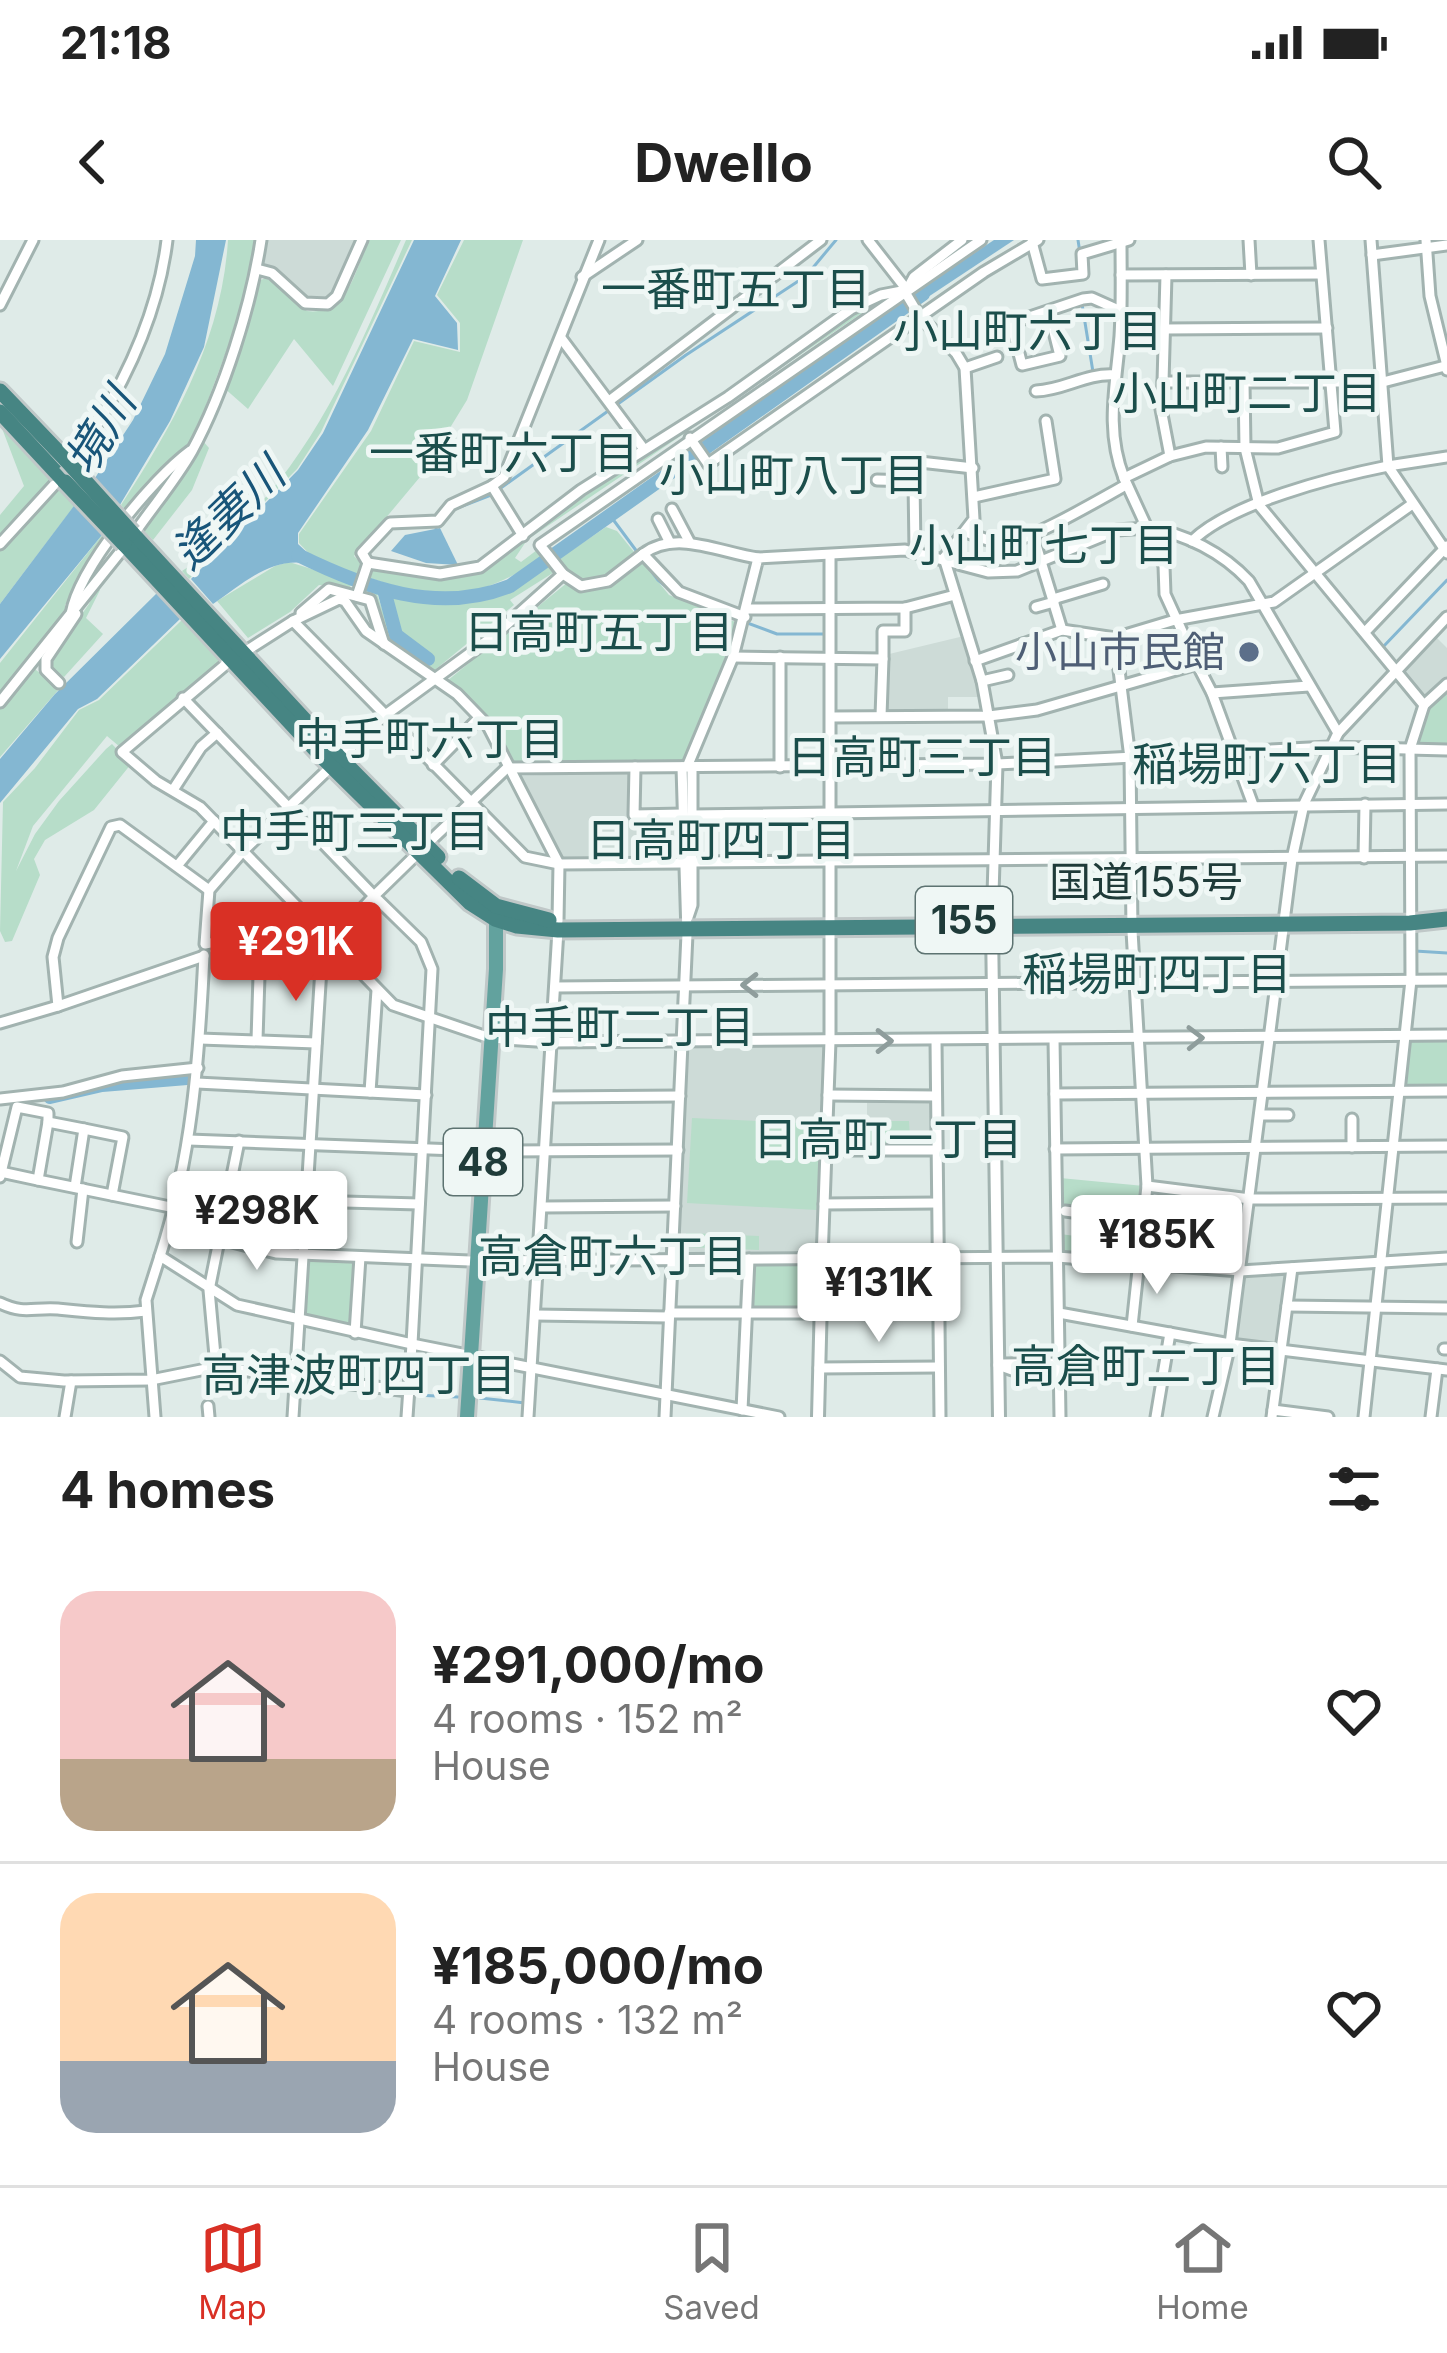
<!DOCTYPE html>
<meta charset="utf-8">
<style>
:root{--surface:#fff;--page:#f2f2f2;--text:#222;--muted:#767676;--line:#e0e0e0;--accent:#d93025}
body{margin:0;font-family:Inter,"Noto Sans JP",sans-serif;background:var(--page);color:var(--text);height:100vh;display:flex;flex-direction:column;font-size:45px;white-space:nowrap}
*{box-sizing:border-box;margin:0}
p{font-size:39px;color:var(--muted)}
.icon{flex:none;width:66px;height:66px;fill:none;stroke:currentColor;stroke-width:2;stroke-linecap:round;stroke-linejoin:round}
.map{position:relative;height:1177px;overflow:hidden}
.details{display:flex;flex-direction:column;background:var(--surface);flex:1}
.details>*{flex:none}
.price{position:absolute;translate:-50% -102px;padding:0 27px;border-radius:12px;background:#fff;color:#222;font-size:39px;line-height:78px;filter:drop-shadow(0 3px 6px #0008)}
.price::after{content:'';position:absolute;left:50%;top:72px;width:36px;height:27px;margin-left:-18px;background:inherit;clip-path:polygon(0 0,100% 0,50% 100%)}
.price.selected{background:var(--accent);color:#fff}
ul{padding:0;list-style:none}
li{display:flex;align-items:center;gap:36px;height:300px;padding:0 60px}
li+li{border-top:3px solid var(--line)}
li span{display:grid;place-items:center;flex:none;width:336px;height:240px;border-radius:36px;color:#555}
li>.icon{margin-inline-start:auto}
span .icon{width:144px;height:144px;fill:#fffc;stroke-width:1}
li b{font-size:51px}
h2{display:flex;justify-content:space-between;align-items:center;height:144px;padding:0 60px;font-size:51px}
.status{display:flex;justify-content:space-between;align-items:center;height:84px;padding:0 60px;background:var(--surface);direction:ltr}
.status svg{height:33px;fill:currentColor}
header{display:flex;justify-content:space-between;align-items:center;height:156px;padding:0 60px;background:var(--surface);font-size:54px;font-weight:700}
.tab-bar{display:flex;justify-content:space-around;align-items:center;height:168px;border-top:3px solid var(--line);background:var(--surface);font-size:33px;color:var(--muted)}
.tab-bar a{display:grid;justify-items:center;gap:6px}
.tab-bar .selected{color:var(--accent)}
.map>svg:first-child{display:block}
</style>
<div class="status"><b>21:18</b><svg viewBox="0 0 49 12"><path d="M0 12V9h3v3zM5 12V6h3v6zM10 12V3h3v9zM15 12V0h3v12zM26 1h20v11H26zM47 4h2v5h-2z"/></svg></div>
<header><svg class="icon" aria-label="back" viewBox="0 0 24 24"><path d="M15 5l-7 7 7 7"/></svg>Dwello<svg class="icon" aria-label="search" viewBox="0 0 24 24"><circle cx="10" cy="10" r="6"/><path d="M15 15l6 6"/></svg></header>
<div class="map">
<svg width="1447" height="1177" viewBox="0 0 1447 1177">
<rect width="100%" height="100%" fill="#dfebe8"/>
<g fill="#cddbd7">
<polygon points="265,0 357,0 335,51 326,60 307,59 273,29 261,24"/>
<polygon points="964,396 981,457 948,457 948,471 885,472 885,415"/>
<polygon points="1435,396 1447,408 1447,439 1427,459 1403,430"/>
<polygon points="631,532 631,578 676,578 674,619 562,619 514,536"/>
<polygon points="687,806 824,806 818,1015 678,1015"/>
<polygon points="930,858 933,904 867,906 867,859"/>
<polygon points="1288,1032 1278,1106 1235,1101 1245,1036"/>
</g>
<g fill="#b7ddc9">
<path d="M228,0H258L232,96L195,195L186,209L161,228L127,272L121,265C174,184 222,99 228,0Z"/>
<path d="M369,0H401L333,146L294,99L248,169L223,147L259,41L269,36L307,71C348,76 355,30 369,0Z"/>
<path d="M406,0H412L321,192L297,229L189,339L182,331C300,255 353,123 406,0Z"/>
<polygon points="464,0 523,0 467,160 420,237 354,316 362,324 358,336 316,321 299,303 299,294 371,191 414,101 460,112 460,83 437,55"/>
<path d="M896,50L527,300L515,318L521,322L537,310L543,317C478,361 440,363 367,337L370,329L418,335L481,328L849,74Z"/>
<polygon points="0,183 52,238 0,300 0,275 24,246"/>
<polygon points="202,200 209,208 192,250 153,300 142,289 184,236"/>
<polygon points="57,246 75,265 0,364 0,307"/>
<polygon points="606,287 617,291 669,355 738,383 721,438 682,523 510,524 492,485 447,446 447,441 568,342 556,321"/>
<polygon points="102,295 108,301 65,365 67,376 0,457 0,423"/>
<polygon points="289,322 354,342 349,348 319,345 290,372 248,398 217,361 275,326"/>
<path d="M551,325L556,331L510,360L514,365L430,434L388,405L361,354L363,348L376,351L391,396L429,424L432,419C402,396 394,393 387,355C450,374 498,363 551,325Z"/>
<polygon points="95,348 100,350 86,378 103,394 64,437 49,428 50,419 89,364"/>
<polygon points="182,380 221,421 120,507 107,496 33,586 16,631 35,594 59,561 106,509 112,504 131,524 94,570 45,600 34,619 40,635 12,701 5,702 0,691 3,562 35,528 79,470 99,460"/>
<polygon points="32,427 60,448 0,517 0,468"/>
<polygon points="1447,450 1447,505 1418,504 1430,466"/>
<polygon points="1410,801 1447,801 1447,846 1404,847"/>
<polygon points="692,878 821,884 817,970 687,963"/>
<polygon points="870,881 909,881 910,897 930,897 930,904 870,905"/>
<polygon points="1060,938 1144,946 1140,977 1060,968"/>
<polygon points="686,993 759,996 759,1010 685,1007"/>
<polygon points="1060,994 1137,1004 1135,1017 1063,1013"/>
<polygon points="308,1019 356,1021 352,1087 305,1077"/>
<polygon points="753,1024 818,1024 817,1070 751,1070"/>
</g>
<g fill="#84b7d2">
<polygon points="196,0 226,0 204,107 170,181 102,295 0,419 0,364 95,238 133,180 165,114 195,16"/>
<path d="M414,0H461L435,56L457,83L458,110L413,99L368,190L298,293V304L313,318L309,324C271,316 243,344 213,364L191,339L298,230L323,193Z"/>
<polygon points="994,0 1014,0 916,65 910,56"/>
<polygon points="440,288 458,325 426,323 391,311 405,295"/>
<polygon points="157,353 181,378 97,459 78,469 0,563 0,519 55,454"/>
</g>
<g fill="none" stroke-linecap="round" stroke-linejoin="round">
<g stroke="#84b7d2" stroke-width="3">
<polyline points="1078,0 1080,13"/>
<polyline points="1082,64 1093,132"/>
<polyline points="609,274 658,340 680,358 777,394 828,394"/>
<polyline points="1426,274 1445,300"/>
<polyline points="436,288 455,269 491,255 686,115 806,36 836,0"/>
<polyline points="1382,408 1447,340"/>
<polyline points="1415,711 1447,713"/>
<polyline points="1387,1016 1447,1013"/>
<polyline points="1275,1024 1375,1017"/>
<polyline points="415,1155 458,1157"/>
<polyline points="480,1158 525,1163"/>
</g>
<g stroke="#84b7d2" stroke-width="14">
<path d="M298,315C365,348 438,375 510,346L923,54"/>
<polyline points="384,350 396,395 428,419"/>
<polyline points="50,857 102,845 187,838"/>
</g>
<g stroke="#a2b3b0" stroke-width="15">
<g id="minor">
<polyline points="868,0 907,50"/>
<path d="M1121,0C1121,32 1122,64 1120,96C1116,145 1105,190 1124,238"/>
<polyline points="1249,0 1251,35"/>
<path d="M1319,0L1335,192L1278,208L1206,207L1170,216L1124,238L1147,288C1185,293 1223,313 1249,341L1338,493"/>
<polyline points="1371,0 1388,226 1447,217"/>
<polyline points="1426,0 1430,56 1447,126"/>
<polyline points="1032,2 1042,39 1083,34 1082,14 1129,0"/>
<polyline points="1372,15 1447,5"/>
<polyline points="257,29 272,33 305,63 328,64 337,56 362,0"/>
<polyline points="1121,35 1321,34"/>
<polyline points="1166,35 1163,142 1383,142 1445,126 1447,130"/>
<polyline points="582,37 637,0"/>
<polyline points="905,52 920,77 956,113 965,128 974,279 944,318"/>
<polyline points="0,65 33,0"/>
<polyline points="1011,83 1022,125 1060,116 1049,72"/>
<polyline points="994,89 1083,59 1092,58 1121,71"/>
<polyline points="1165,89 1327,88"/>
<polyline points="561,98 643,208"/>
<polyline points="965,128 997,117"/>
<polyline points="1163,142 1161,169 1170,216"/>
<polyline points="1244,143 1245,208 1259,265 1424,465"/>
<path d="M1036,151C1065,150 1085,133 1115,135"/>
<polyline points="609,161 821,0"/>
<path d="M97,185C132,128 159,67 167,0"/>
<polyline points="690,198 708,224 984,32 1038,0"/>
<polyline points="1221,207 1222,227"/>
<polyline points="877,240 914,241 915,310"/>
<polyline points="914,241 920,222 973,228"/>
<polyline points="492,246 504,237 599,0"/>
<polyline points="974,257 1055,239 1046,181"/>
<polyline points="672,269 690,303"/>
<polyline points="658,279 670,303"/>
<path d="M966,292C977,296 991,303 1003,303C1027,303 1102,258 1126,245"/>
<polyline points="1032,292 1062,390"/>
<path d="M134,294C153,266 175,241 192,211C224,152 251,66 261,0"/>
<path d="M1192,301C1231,263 1333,237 1388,226L1447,313"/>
<polyline points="0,304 54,245"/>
<path d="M643,314C676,289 721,313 758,318"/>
<polyline points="944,318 982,441 997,524 992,687"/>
<polyline points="368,323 440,334 480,327 581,250 728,157 851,69 881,55 907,50 914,37 962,0"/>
<polyline points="357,356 368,323 362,313 390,283 438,281 451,265 492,246 523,296"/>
<polyline points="1053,359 1103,344"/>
<polyline points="1036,367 1054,362"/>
<polyline points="748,369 905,368 955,355"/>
<polyline points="301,373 329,349 370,360 384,404"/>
<path d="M71,374C79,328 152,239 190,211"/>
<polyline points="745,377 679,352 643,314 608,341 581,346 563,334 540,305 981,0"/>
<polyline points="293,381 525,617 559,624 683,623"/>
<polyline points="1365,392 1447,306"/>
<polyline points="1022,404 1030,422"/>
<polyline points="243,413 293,381 339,359 345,361 366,391 457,454 488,486 559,624 558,681"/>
<polyline points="228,416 225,425 122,512 156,541 200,567 393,765 490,798 552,802 1447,795"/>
<polyline points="733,417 883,419 881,476"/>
<polyline points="780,417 780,527"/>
<polyline points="883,419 883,391 905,391 905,368"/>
<polyline points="975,421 1062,390 1115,398"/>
<polyline points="982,441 1008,435"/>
<polyline points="59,443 46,430 46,419 76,374"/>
<polyline points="1212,453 1309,446"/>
<polyline points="183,458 374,656 322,712 293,1177"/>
<polyline points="0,462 125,306"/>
<polyline points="831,477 989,476 1037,470 1197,424 1212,453 1253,565"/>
<polyline points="433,525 479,478"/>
<polyline points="635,527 634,575 683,574"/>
<polyline points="687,527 733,417 758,318 905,310 988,332 1017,331 1117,290 1147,288 1164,326 1165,354 1197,424"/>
<polyline points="173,550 201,507 217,493"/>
<polyline points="692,575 1447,564"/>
<polyline points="426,605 507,528 997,524 1329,507 1447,510"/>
<polyline points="1364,618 1365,564"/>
<polyline points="692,622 1447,616"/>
<polyline points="177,626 214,581"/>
<polyline points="688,677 692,665 692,527"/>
<polyline points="204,716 58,766 53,717 58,698 111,587 120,585 209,650"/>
<polyline points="320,729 242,697 205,704 209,650 243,611 384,476 495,395 563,334"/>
<polyline points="555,747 1447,740"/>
<polyline points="0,783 58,766"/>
<polyline points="200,799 316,803"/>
<polyline points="1054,799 1060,1177"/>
<polyline points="257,800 260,704"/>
<polyline points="936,801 940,1177"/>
<polyline points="197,843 426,855"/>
<polyline points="370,852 377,750"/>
<polyline points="1055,854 1447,851"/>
<polyline points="828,855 936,856"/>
<polyline points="549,857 680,856"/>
<polyline points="0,859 63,852 122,836 198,828"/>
<polyline points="1261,875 1288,875"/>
<polyline points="1352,879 1352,907"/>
<polyline points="48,882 38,940 175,968"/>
<polyline points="189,900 484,911 678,910"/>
<polyline points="239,901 209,1050 216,1127 408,1151"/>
<polyline points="1055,909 1447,906"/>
<polyline points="826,910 936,910"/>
<polyline points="1,932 38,940"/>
<polyline points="0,937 17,867 48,873 48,882 84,889"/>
<polyline points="1147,946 1250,959 1447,958"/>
<polyline points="75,947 84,889 123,897 112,955"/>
<polyline points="307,961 419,964"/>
<polyline points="824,964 937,963"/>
<polyline points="543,967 675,966"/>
<polyline points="1065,971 1142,981"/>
<polyline points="220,999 276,1013 470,1021 1057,1017 1240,1031 1447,1018"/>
<polyline points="77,1002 83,949"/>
<path d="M160,1016C192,917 199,819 204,715"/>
<polyline points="822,1020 830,801 830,315"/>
<path d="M0,1063C25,1075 33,1067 58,1069C88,1072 114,1075 146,1071"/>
<polyline points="1287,1066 1447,1068"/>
<polyline points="669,1073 938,1073"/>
<polyline points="1059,1073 1230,1104 1447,1130"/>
<polyline points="535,1075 669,1077"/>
<polyline points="1132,1086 1147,946 1132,691 1130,518 1115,398 1175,380 1274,362 1411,265"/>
<polyline points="355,1093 360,1017"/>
<polyline points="1444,1109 1447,1109"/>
<polyline points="0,1121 20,1137 64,1141 151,1140 216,1127"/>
<polyline points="1003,1124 1060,1123"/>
<polyline points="998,1125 1012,1130 1060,1130"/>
<polyline points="819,1128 939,1127"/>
<polyline points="208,1166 209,1177"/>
<polyline points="742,1170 749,1019"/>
<polyline points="1273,1170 1328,1177"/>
<polyline points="65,1177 71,1141"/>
<polyline points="155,1177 146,1060 160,1016 237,1065 412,1104 432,729 421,702 374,656 418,613"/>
<polyline points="407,1177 412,1104 779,1177"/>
<polyline points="528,1177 558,690"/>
<polyline points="665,1177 687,694 682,527"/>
<polyline points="1156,1177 1170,1093"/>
<polyline points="1213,1177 1230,1104 1292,619 1304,564 1338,493 1447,377"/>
<polyline points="1272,1177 1292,1028"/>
<polyline points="1364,1177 1411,740 1410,509 1424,465 1447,444"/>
<polyline points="1431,1177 1437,1129"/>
</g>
</g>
<g stroke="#a2b3b0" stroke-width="16">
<g id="tertiary">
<polyline points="992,687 999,1177"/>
<polyline points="818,1177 822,1020"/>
</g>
</g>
<g stroke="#c0c8c8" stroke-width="20">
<polyline id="primary" points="467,1177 496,729 496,671"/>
</g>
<g stroke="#c0c8c8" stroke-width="21">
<g id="trunk">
<polyline points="0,151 67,221"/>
<polyline points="0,172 65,242"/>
<polyline points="132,293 340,518 438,617"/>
<polyline points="124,304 323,518 470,663 495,679 517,686 558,690 1410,683 1447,679"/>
<polyline points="459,638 496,666 549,680"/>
</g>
</g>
<use href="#minor" stroke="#fff" stroke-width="9"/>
<use href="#tertiary" stroke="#fff" stroke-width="10"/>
<use href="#primary" stroke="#62a29e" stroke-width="14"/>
<use href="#trunk" stroke="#468583" stroke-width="15"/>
<g stroke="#c0c8c8" stroke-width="21" stroke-linecap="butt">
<g id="trunk-bridge">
<polyline points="67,221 132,293"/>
<polyline points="65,242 124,304"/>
</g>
</g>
<use href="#trunk-bridge" stroke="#468583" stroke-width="15"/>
</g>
<defs><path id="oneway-chevron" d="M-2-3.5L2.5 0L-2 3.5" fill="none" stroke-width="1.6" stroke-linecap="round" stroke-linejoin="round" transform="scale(3)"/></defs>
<g stroke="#8f9d9c">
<use href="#oneway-chevron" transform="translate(750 745) rotate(180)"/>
<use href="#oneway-chevron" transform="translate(1195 798) rotate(-1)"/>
<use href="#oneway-chevron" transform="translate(884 801)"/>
</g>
<circle fill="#5c6f8a" stroke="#eff7f5" stroke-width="4.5" cx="1249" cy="412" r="12"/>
<g text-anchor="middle" stroke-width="10" stroke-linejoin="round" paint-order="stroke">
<g fill="#eff7f5" stroke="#5d7371" stroke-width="3">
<rect x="916" y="647" width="96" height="66" rx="9"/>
<rect x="444" y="889" width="78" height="66" rx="9"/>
</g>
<g font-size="39" font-weight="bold" fill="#1f3b39">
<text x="964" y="694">155</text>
<text x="483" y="936">48</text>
</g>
<g font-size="42" fill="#4e5e75" stroke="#eff7f5" text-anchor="end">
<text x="1225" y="427">小山市民館</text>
</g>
<g font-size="42" fill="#1f3b39" stroke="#eff7f5">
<text x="1146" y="657">国道155号</text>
</g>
<g font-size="45" fill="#1b4e4b" stroke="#eff7f5">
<text x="736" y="65">一番町五丁目</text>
<text x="1028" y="107">小山町六丁目</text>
<text x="1247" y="169">小山町二丁目</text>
<text x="504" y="229">一番町六丁目</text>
<text x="794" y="251">小山町八丁目</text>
<text x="1044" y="321">小山町七丁目</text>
<text x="599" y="408">日高町五丁目</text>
<text x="430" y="515">中手町六丁目</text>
<text x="922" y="533">日高町三丁目</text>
<text x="1267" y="540">稲場町六丁目</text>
<text x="355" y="607">中手町三丁目</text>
<text x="721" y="616">日高町四丁目</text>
<text x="1157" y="750">稲場町四丁目</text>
<text x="620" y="803">中手町二丁目</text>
<text x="888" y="915">日高町一丁目</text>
<text x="613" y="1032">高倉町六丁目</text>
<text x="1146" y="1142">高倉町二丁目</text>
<text x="359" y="1151">高津波町四丁目</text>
</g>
<g font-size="45" font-style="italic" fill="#185579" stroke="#eff7f5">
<text transform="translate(100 191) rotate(-59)" y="16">境川</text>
<text transform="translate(228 273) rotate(-44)" y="16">逢妻川</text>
</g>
</g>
</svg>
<b class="price selected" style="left:296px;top:764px">¥291K</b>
<b class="price" style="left:257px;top:1033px">¥298K</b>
<b class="price" style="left:1157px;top:1057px">¥185K</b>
<b class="price" style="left:879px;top:1105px">¥131K</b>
</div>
<section class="details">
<h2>4 homes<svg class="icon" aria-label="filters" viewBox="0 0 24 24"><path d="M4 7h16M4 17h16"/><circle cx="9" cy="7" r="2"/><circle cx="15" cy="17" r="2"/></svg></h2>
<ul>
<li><span style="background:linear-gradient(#f6c9c9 70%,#b9a48a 0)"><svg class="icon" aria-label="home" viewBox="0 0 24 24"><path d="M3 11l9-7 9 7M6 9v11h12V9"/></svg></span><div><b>¥291,000/mo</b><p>4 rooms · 152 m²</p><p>House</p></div><svg class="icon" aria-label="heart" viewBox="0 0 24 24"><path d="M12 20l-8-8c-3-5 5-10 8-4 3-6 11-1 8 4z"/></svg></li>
<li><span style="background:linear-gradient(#ffd9b3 70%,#9aa5b1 0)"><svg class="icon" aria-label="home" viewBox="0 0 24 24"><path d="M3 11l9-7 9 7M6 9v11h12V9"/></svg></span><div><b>¥185,000/mo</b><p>4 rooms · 132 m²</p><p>House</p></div><svg class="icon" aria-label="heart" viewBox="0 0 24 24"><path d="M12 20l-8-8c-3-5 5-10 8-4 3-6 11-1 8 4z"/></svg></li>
</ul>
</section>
<nav class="tab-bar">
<a class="selected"><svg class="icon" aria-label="map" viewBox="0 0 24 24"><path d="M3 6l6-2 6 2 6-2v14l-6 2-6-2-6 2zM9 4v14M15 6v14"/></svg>Map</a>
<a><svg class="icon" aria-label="saved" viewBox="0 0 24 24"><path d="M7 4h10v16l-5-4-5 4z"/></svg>Saved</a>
<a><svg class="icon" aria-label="home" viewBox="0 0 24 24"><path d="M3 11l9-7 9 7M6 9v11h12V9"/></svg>Home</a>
</nav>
